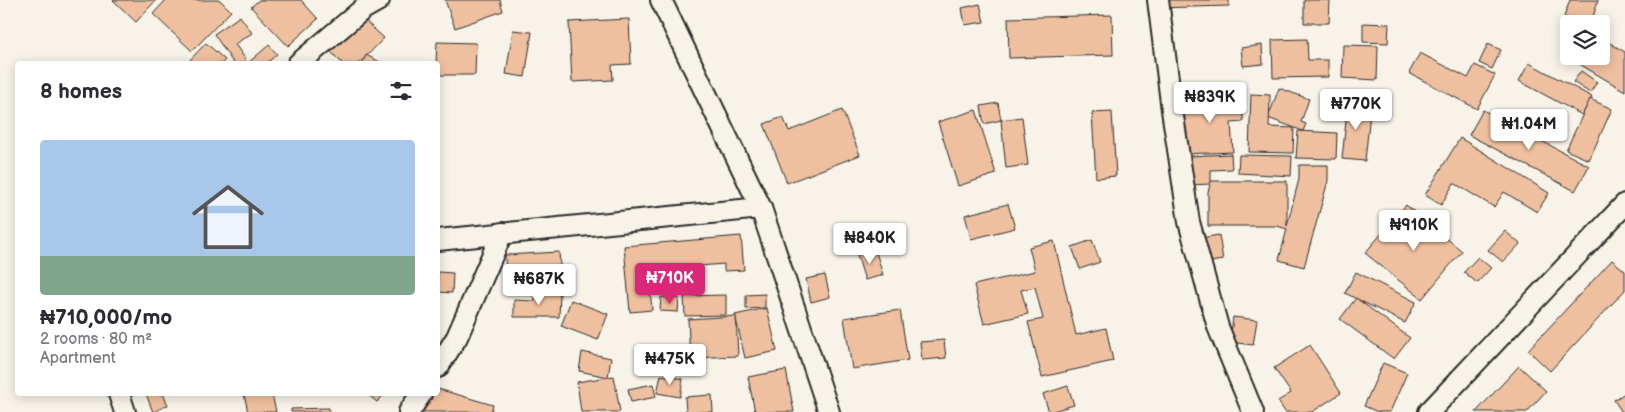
<!DOCTYPE html>
<meta charset="utf-8">
<style>
:root{--surface:#fff;--page:#f7f7f7;--text:#2b2b33;--muted:#7c7c81;--accent:#db2777}
body{margin:0;font-family:"Balsamiq Sans",sans-serif;background:var(--page);color:var(--text);height:100vh;display:flex;flex-direction:column;font-size:19px;white-space:nowrap}
*{box-sizing:border-box;margin:0}
p{font-size:16px;color:var(--muted)}
.icon{flex:none;width:28px;height:28px;fill:none;stroke:currentColor;stroke-width:2;stroke-linecap:round;stroke-linejoin:round}
.map{position:relative;flex:1;overflow:hidden}
.sheet{position:absolute;left:15px;top:61px;width:425px;height:335px;display:flex;flex-direction:column;background:var(--surface);border-radius:5px;box-shadow:0 2px 12px #0003}
.sheet>*{flex:none}
.tools{position:absolute;left:1560px;top:15px;display:grid;gap:10px}
.tools a{display:grid;place-items:center;width:50px;height:50px;border-radius:5px;background:var(--surface);box-shadow:0 2px 12px #0003;font-size:25px}
.price{position:absolute;translate:-50% -42px;padding:0 11px;border-radius:5px;background:#fff;color:#222;font-size:16px;line-height:32px;filter:drop-shadow(0 1px 2px #0008)}
.price::after{content:'';position:absolute;left:50%;top:30px;width:15px;height:11px;margin-left:-8px;background:inherit;clip-path:polygon(0 0,100% 0,50% 100%)}
.price.active{background:var(--accent);color:#fff}
ul{padding:0;list-style:none}
li{display:grid;align-content:center;gap:10px;height:265px;padding:0 25px}
li span{display:grid;place-items:center;height:155px;border-radius:5px;color:#555}
li>.icon{margin-inline-start:auto}
span .icon{width:90px;height:90px;fill:#fffc;stroke-width:1}
li b{font-size:21px}
h2{display:flex;justify-content:space-between;align-items:center;height:60px;padding:0 25px;font-size:21px}
.map>svg:first-child{display:block}
</style>
<div class="map">
<svg width="1625" height="412" viewBox="0 0 1625 412">
<rect width="100%" height="100%" fill="#f7f3e8"/>
<filter id="ink" filterUnits="userSpaceOnUse"><feTurbulence type="fractalNoise" baseFrequency=".02" numOctaves="2"/><feDisplacementMap in="SourceGraphic" scale="10" xChannelSelector="R" yChannelSelector="G"/><feConvolveMatrix kernelMatrix="1 2 1 2 8 2 1 2 1" color-interpolation-filters="sRGB"/></filter>
<g filter="url(#ink)">
<g fill="#efc09f" stroke="#2b2b2b">
<polygon points="113,0 156,0 136,22"/>
<polygon points="166,0 220,0 231,11 192,51 153,14"/>
<polygon points="259,0 301,0 318,19 288,46 251,7"/>
<polygon points="445,0 500,0 503,11 455,28"/>
<polygon points="1154,0 1229,0 1229,6 1155,8"/>
<polygon points="1304,0 1330,0 1329,23 1304,23"/>
<polygon points="1570,0 1598,0 1591,24 1564,17"/>
<polygon points="980,4 984,22 965,25 962,8"/>
<polygon points="1112,15 1113,55 1009,58 1008,18"/>
<polygon points="240,16 252,33 235,44 246,60 240,64 234,64 214,34"/>
<polygon points="362,18 384,38 359,64 343,64 331,52"/>
<polygon points="629,19 631,64 612,65 613,80 572,82 569,22"/>
<polygon points="1363,23 1389,24 1388,43 1363,42"/>
<polygon points="513,30 532,32 525,77 506,74"/>
<polygon points="1601,38 1625,52 1625,91 1576,62 1580,56 1601,56"/>
<polygon points="1307,39 1308,60 1328,60 1328,77 1273,78 1272,40"/>
<polygon points="437,42 476,43 475,75 438,75 438,64 436,64"/>
<polygon points="206,43 225,60 221,64 190,64 188,62"/>
<polygon points="1488,44 1501,50 1492,69 1479,63"/>
<polygon points="269,45 277,54 266,64 247,64"/>
<polygon points="1262,45 1263,64 1243,66 1241,48"/>
<polygon points="1343,45 1378,46 1377,80 1342,78"/>
<polygon points="1420,53 1468,78 1475,65 1495,75 1477,109 1409,73"/>
<polygon points="366,55 384,64 362,64"/>
<polygon points="1529,63 1592,97 1582,115 1519,81"/>
<polygon points="1581,71 1597,82 1590,93 1573,82"/>
<polygon points="1279,88 1309,99 1301,122 1306,124 1303,131 1268,118"/>
<polygon points="1251,94 1270,95 1269,127 1294,128 1293,153 1249,152"/>
<polygon points="1243,97 1243,122 1231,123 1233,152 1183,154 1181,99"/>
<polygon points="1590,99 1612,109 1589,160 1566,150"/>
<polygon points="1348,101 1371,103 1365,161 1342,159"/>
<polygon points="998,103 1001,120 984,124 981,106"/>
<polygon points="842,110 860,155 787,183 764,124 783,117 789,131"/>
<polygon points="976,110 996,174 958,186 938,122"/>
<polygon points="1483,110 1589,166 1575,191 1469,135"/>
<polygon points="1112,112 1116,176 1096,178 1092,113"/>
<polygon points="1022,117 1028,165 1006,168 1001,120"/>
<polygon points="1298,131 1337,133 1336,159 1296,158"/>
<polygon points="1460,138 1549,193 1537,212 1504,192 1494,207 1454,183 1441,205 1425,195"/>
<polygon points="1231,154 1232,169 1211,170 1211,184 1190,185 1189,156"/>
<polygon points="1239,155 1292,156 1291,176 1238,173"/>
<polygon points="1299,165 1328,165 1328,181 1304,267 1279,260 1287,229 1277,226 1208,226 1208,192 1211,181 1287,181 1287,226 1299,179"/>
<polygon points="1008,204 1015,228 971,239 965,215"/>
<polygon points="1406,205 1462,251 1422,299 1365,253"/>
<polygon points="1505,231 1520,244 1503,262 1488,250"/>
<polygon points="1219,235 1223,260 1204,263 1201,238"/>
<polygon points="741,236 744,270 724,271 724,264 648,270 652,310 630,312 624,246"/>
<polygon points="1092,240 1100,262 1080,269 1072,247"/>
<polygon points="1054,241 1076,335 1106,328 1113,361 1042,377 1028,322 1043,319 1035,287 1021,290 1028,314 984,324 974,285 1035,271 1029,247"/>
<polygon points="875,249 883,275 865,280 857,255"/>
<polygon points="559,252 561,280 506,282 505,255"/>
<polygon points="1478,257 1491,268 1477,283 1464,272"/>
<polygon points="1612,260 1625,271 1625,290 1550,371 1528,350"/>
<polygon points="438,272 453,273 452,293 438,292"/>
<polygon points="1356,272 1416,302 1405,323 1345,293"/>
<polygon points="825,275 830,297 811,302 806,279"/>
<polygon points="535,292 560,293 559,317 514,317 514,300 535,301"/>
<polygon points="765,294 765,308 746,309 746,295"/>
<polygon points="726,295 726,315 685,316 684,296"/>
<polygon points="661,297 679,298 678,312 660,311"/>
<polygon points="1356,298 1410,338 1394,359 1340,319"/>
<polygon points="571,300 608,314 598,340 561,326"/>
<polygon points="767,308 777,351 745,358 735,315"/>
<polygon points="900,310 908,360 852,369 844,318"/>
<polygon points="736,316 738,356 690,358 688,319"/>
<polygon points="1233,317 1257,320 1253,345 1230,342"/>
<polygon points="944,340 946,358 922,360 920,342"/>
<polygon points="1310,345 1341,393 1312,412 1285,412 1278,401 1291,393 1274,368"/>
<polygon points="582,352 611,358 608,377 579,371"/>
<polygon points="1383,363 1407,373 1390,412 1378,412 1364,406"/>
<polygon points="1519,366 1546,391 1527,412 1476,412"/>
<polygon points="786,370 794,412 755,412 748,377"/>
<polygon points="661,375 683,379 680,397 657,393"/>
<polygon points="614,376 620,412 581,412 577,382"/>
<polygon points="653,384 656,397 631,402 628,389"/>
<polygon points="1068,386 1074,405 1049,412 1043,394"/>
<polygon points="438,389 493,405 491,412 412,412 418,394 438,394"/>
<polygon points="1625,393 1625,412 1622,412 1614,400"/>
<polygon points="146,394 163,394 168,405 153,412"/>
<polygon points="244,394 272,394 276,412 248,412"/>
<polygon points="367,394 385,394 377,402"/>
<polygon points="712,395 713,412 686,412 685,397"/>
<polygon points="329,408 329,412 291,412 291,409"/>
</g>
<g fill="none" stroke-linecap="round" stroke-linejoin="round">
<g stroke="#2b2b2b" stroke-width="24">
<g id="minor">
<polyline points="661,0 761,208 829,412"/>
<polyline points="1158,0 1172,110 1189,222 1218,327 1253,412"/>
<polyline points="298,64 363,9 379,0"/>
<polyline points="438,240 761,208"/>
<polyline points="438,367 457,337 502,233"/>
<polyline points="119,394 125,412"/>
<polyline points="409,412 421,394"/>
<polyline points="1429,412 1625,204"/>
</g>
</g>
<use href="#minor" stroke="#f7f3e8" stroke-width="20"/>
</g>
</g>
</svg>
<div class="tools">
<a><svg class="icon" aria-label="layers" viewBox="0 0 24 24"><path d="M12 4l9 5-9 5-9-5zM3 14l9 5 9-5"/></svg></a>
</div>
<b class="price" style="left:1210px;top:124px">₦839K</b>
<b class="price" style="left:1356px;top:131px">₦770K</b>
<b class="price" style="left:1529px;top:151px">₦1.04M</b>
<b class="price" style="left:1414px;top:252px">₦910K</b>
<b class="price" style="left:870px;top:265px">₦840K</b>
<b class="price active" style="left:670px;top:305px">₦710K</b>
<b class="price" style="left:539px;top:306px">₦687K</b>
<b class="price" style="left:670px;top:386px">₦475K</b>
<section class="sheet">
<h2>8 homes<svg class="icon" aria-label="filters" viewBox="0 0 24 24"><path d="M4 7h16M4 17h16"/><circle cx="9" cy="7" r="2"/><circle cx="15" cy="17" r="2"/></svg></h2>
<ul>
<li><span style="background:linear-gradient(#a9c7e8 75%,#7fa58c 0)"><svg class="icon" aria-label="home" viewBox="0 0 24 24"><path d="M3 11l9-7 9 7M6 9v11h12V9"/></svg></span><div><b>₦710,000/mo</b><p>2 rooms · 80 m²</p><p>Apartment</p></div></li>
</ul>
</section>
</div>
